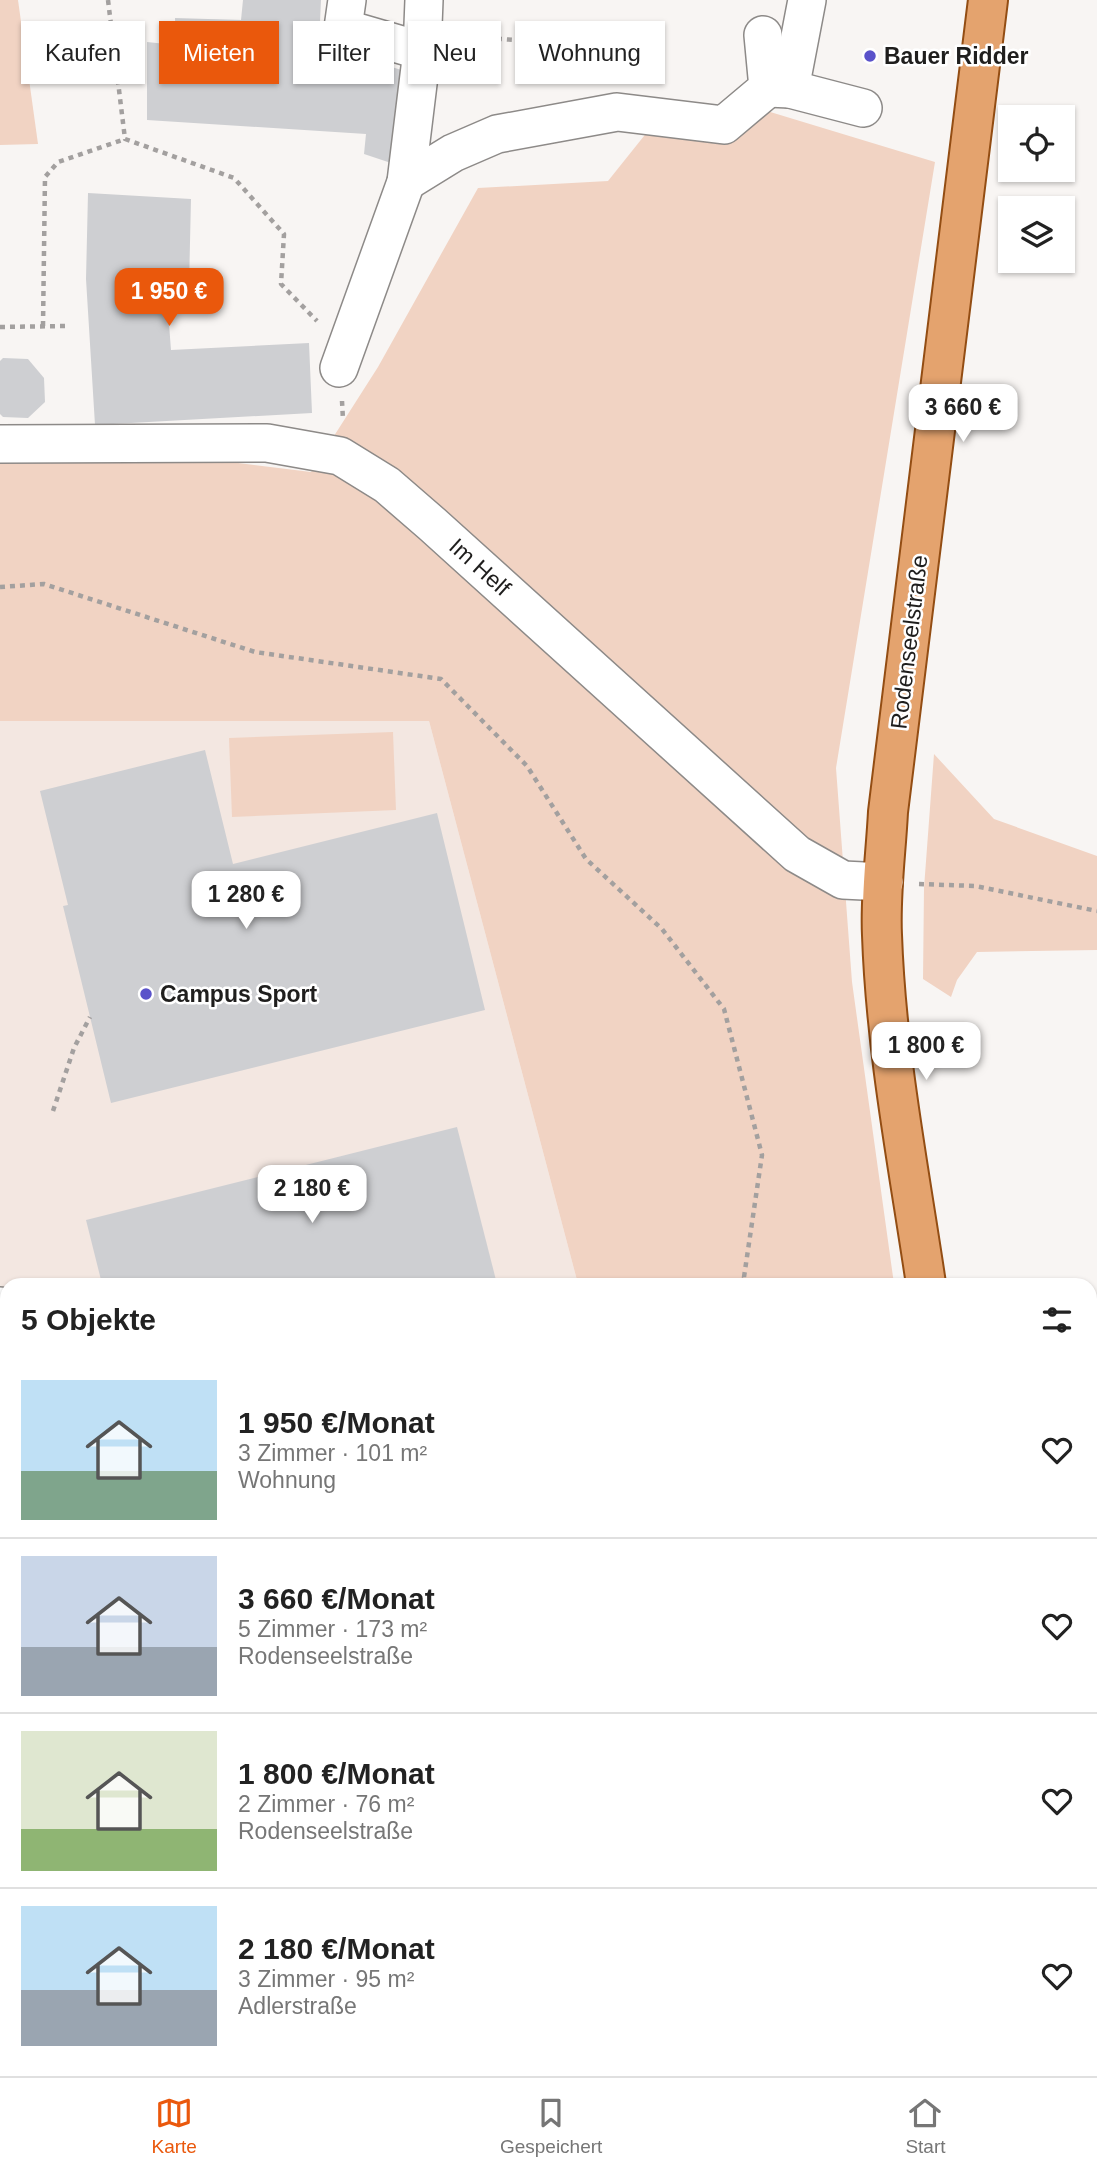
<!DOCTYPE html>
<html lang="de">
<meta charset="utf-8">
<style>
:root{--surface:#fff;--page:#f2f2f2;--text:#222;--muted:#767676;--line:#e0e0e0;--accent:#ea580c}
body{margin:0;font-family:Helvetica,sans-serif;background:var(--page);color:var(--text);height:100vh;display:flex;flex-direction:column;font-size:26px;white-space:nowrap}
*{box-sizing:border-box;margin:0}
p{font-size:23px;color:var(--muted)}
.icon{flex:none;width:38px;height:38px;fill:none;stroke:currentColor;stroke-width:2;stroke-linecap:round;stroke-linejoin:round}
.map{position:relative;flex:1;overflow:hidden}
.sheet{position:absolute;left:0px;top:1278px;width:1097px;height:800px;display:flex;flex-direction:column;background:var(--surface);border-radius:21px 21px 0 0;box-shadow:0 2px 5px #0004}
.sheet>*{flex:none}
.top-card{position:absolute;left:21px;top:21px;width:700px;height:63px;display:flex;gap:14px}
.tools{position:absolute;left:998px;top:105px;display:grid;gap:14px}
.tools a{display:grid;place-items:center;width:77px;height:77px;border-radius:0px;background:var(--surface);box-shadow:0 2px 5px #0004;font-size:35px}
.price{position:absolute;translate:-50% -60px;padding:0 16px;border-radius:14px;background:#fff;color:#222;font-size:23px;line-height:46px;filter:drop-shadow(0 2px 4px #0008)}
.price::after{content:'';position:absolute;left:50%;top:42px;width:21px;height:16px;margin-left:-10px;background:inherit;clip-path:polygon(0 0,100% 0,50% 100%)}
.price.on{background:var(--accent);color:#fff}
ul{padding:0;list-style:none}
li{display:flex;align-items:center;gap:21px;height:175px;padding:0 21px}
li+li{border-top:2px solid var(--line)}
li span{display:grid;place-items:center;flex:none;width:196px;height:140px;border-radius:0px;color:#555}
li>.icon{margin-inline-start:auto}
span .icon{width:84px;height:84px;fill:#fffc;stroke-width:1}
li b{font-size:30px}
h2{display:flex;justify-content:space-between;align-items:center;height:84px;padding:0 21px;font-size:30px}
.tag{padding:0 24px;border-radius:0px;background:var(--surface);box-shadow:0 2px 5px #0004;font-size:24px;line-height:63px}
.tag.on{background:var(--accent);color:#fff}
.tabs{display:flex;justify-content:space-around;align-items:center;height:98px;border-top:2px solid var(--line);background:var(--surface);font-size:19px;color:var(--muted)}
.tabs a{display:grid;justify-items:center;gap:4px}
.tabs .on{color:var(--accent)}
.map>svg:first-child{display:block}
</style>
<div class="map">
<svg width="1097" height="2076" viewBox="0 0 1097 2076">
<rect width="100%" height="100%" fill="#f8f5f3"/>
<polygon fill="#f3e7e1" points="0,721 429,721 578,1284 7,1284 7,2070 929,2070 933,2076 0,2076"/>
<g fill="#f1d3c3">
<polygon points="0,0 18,0 38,144 0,145"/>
<polygon points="767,111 935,162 836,768 852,982 894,1284 578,1284 429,721 0,721 0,458 206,459 311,472 378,367 478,188 608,181 648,131"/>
<polygon points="393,732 396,810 232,817 229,738"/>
<polygon points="934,754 994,819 1097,856 1097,950 977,952 957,980 951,997 923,979 924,888"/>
<polygon points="937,2070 1007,2070 1008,2076 941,2076"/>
</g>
<g fill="#cecfd2">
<polygon points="243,0 321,0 319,44 414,74 403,167 364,154 366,134 147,120 147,42 176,45 175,18 241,20"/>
<polygon points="88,193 191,199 189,286 166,285 171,350 309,343 312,413 95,425 86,279"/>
<polygon points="3,358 28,359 44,378 45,402 28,418 3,417 0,414 0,361"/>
<polygon points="205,750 233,864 437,813 485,1010 111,1103 63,906 68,905 40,791"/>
<polygon points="457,1127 497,1284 102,1284 86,1220"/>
<polygon points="7,1610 7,1709 0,1710 0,1612"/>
<polygon points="0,2013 7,2037 7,2070 16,2070 17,2076 0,2076"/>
<polygon points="383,2070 554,2070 558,2076 387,2076"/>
</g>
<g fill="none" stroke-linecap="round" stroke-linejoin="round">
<g stroke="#8d8a88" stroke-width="40">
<g id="minor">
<polyline points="347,0 343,28 422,51"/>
<polyline points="768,88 790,89 863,108"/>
<polyline points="790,89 807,0"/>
<polyline points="406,182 453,153 497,134 617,112 724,125 768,88 763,35"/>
<polyline points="339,368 406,182 422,51 424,0"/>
<polyline points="0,444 267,443 340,456 387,485 432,524 797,854 843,880 884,882"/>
<polyline points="0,1306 7,1312"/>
<polyline points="303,2070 306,2076"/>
<polyline points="606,2070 609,2076"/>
</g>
</g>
<g stroke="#934d13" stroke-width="42">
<g id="major">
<path d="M926,1284C909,1169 886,1052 882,935C880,894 886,852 888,812L988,0"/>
<polyline points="1039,2070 1040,2076"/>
</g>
</g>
<g stroke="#a3a09f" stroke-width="4.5" stroke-dasharray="5 5" stroke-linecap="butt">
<polyline points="108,0 125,139 234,178 284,234 281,284 317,321"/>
<polyline points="457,36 545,42 611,75"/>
<polyline points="43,326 45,177 58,162 125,139"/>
<polyline points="0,327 66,326"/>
<polyline points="342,401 343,420"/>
<polyline points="0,587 44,584 255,652 441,679 527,766 586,859 662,929 724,1009 762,1155 744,1277 747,1284"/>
<polyline points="919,884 975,886 1097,911"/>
<polyline points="53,1111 74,1048 90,1017"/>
</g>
<use href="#minor" stroke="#fff" stroke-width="37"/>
<use href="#major" stroke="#e4a36e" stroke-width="38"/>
</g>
<g fill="#5a52ca" stroke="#fff" stroke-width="2.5">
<circle cx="870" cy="56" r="7"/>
<circle cx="146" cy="994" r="7"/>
</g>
<g text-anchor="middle" stroke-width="5" stroke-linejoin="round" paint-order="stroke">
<g font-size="23" font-weight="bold" fill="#1f1e1d" stroke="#fff" text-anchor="start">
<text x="884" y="64">Bauer Ridder</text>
<text x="160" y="1002">Campus Sport</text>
</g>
<g font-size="23" fill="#1f1e1d" stroke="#fff">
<text transform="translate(480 567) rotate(42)" y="8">Im Helf</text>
<text transform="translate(909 642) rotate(-83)" y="8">Rodenseelstraße</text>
</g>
</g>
</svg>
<div class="tools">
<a><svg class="icon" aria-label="locate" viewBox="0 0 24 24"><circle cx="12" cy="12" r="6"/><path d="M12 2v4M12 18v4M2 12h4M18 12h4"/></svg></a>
<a><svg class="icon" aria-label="layers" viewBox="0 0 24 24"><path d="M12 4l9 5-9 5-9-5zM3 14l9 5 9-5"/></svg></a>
</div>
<b class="price on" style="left:169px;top:328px">1 950 €</b>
<b class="price" style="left:963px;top:444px">3 660 €</b>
<b class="price" style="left:246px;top:931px">1 280 €</b>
<b class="price" style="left:926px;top:1082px">1 800 €</b>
<b class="price" style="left:312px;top:1225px">2 180 €</b>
<div class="top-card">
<a class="tag">Kaufen</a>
<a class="tag on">Mieten</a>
<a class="tag">Filter</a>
<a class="tag">Neu</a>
<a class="tag">Wohnung</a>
</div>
<section class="sheet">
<h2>5 Objekte<svg class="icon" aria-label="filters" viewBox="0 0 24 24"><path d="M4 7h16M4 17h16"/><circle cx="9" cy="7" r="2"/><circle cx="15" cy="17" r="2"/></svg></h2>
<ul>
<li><span style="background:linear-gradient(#bfe0f5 65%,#7fa58c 0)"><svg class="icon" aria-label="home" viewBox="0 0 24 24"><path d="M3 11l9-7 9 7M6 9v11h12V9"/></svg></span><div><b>1 950 €/Monat</b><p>3 Zimmer · 101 m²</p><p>Wohnung</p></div><svg class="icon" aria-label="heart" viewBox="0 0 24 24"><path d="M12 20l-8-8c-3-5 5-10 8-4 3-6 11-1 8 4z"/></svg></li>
<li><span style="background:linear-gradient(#c9d6e8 65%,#9aa5b1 0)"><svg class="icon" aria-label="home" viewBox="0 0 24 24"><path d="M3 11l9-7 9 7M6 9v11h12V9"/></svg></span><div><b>3 660 €/Monat</b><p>5 Zimmer · 173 m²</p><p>Rodenseelstraße</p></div><svg class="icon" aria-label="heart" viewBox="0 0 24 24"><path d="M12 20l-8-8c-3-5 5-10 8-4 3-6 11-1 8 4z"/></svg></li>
<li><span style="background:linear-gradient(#dfe7d0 70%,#8fb573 0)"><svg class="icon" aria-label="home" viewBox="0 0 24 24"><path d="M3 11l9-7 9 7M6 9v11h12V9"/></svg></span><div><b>1 800 €/Monat</b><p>2 Zimmer · 76 m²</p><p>Rodenseelstraße</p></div><svg class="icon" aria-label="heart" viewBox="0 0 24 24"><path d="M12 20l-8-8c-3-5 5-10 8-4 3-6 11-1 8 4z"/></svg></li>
<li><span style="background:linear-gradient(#bfe0f5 60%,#9aa5b1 0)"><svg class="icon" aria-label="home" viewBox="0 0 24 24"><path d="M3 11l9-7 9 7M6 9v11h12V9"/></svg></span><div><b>2 180 €/Monat</b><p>3 Zimmer · 95 m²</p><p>Adlerstraße</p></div><svg class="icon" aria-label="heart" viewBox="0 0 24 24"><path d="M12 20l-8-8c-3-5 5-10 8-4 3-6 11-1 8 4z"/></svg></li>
</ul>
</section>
</div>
<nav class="tabs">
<a class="on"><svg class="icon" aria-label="map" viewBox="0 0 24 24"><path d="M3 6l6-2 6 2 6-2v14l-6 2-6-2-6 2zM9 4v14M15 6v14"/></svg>Karte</a>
<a><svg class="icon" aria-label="saved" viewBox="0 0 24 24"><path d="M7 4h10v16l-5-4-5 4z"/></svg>Gespeichert</a>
<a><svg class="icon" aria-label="home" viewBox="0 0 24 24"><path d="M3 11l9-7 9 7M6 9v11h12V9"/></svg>Start</a>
</nav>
